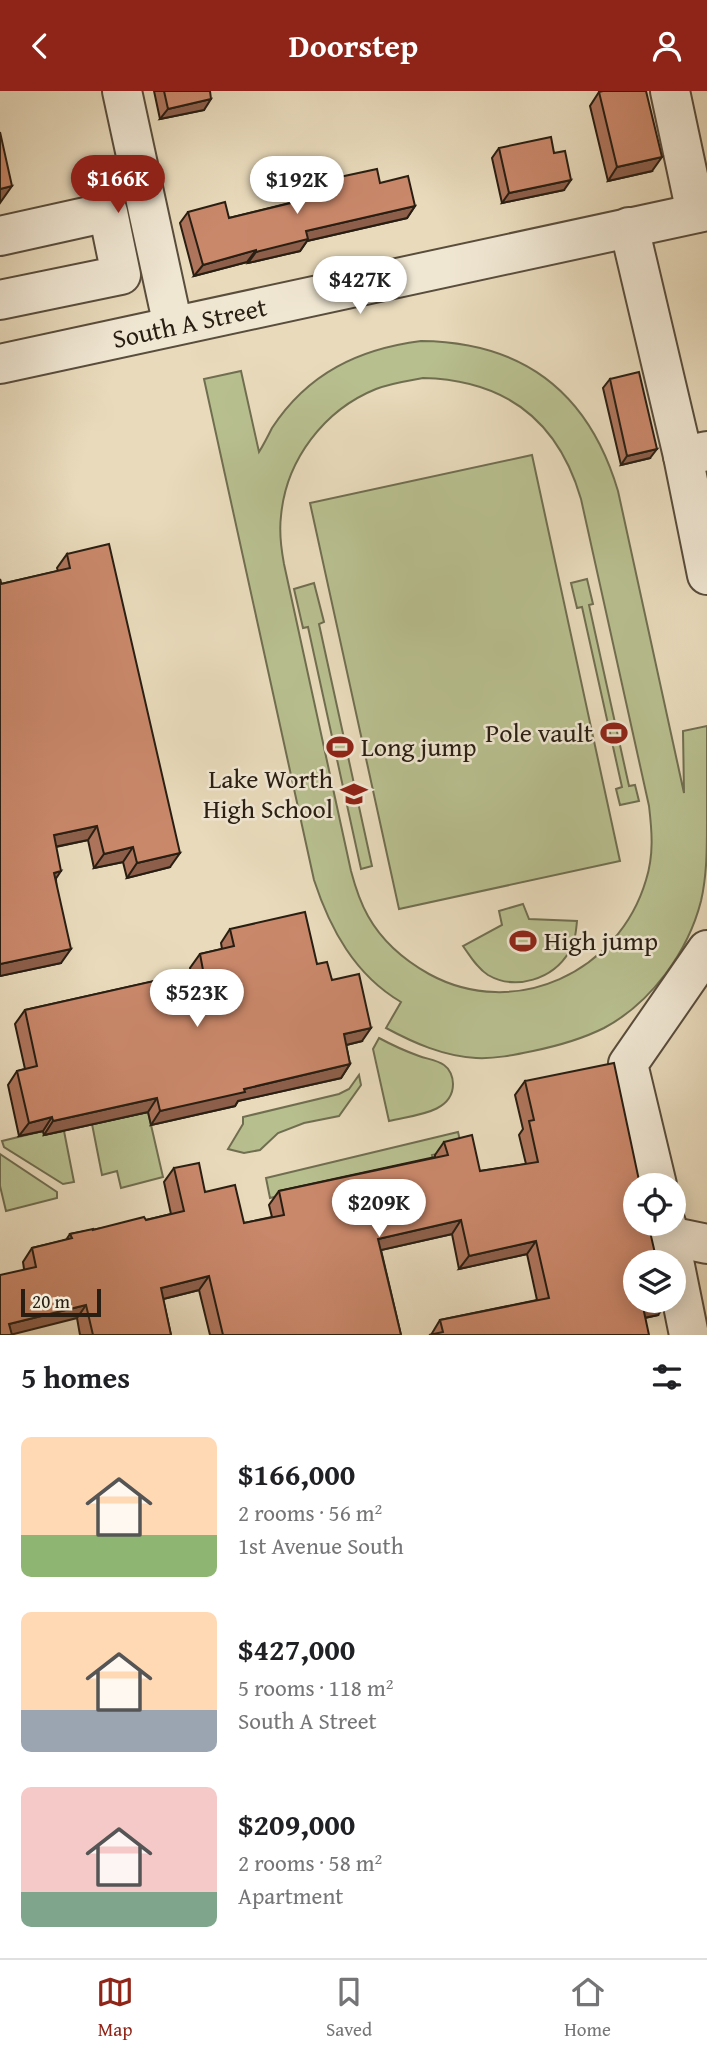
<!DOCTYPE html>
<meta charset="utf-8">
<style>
:root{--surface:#fff;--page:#f6f6f6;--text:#202124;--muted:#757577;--line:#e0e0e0;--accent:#8f2418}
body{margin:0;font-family:"Gentium Book Plus",serif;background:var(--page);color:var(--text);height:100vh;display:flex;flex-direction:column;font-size:26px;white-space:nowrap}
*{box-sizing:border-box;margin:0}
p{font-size:23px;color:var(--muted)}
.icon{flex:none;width:38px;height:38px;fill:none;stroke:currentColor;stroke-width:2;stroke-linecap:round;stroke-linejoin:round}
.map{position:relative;height:1244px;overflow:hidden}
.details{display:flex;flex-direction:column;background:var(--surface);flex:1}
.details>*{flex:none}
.fabs{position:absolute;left:623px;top:1082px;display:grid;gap:14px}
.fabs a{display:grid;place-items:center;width:63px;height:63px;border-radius:50%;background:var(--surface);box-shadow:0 4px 18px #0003;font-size:35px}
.scale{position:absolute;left:21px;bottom:18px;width:80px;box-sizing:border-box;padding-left:7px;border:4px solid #291e12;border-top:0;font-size:19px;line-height:24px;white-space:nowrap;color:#291e12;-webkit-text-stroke:5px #f0e7d3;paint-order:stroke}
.price{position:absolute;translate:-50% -60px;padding:0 16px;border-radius:24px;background:#fff;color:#222;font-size:23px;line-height:46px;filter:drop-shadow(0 2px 4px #0008)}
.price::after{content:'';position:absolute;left:50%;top:42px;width:21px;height:16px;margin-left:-10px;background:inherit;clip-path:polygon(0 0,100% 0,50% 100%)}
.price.current{background:var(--accent);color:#fff}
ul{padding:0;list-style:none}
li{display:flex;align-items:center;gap:21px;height:175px;padding:0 21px}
li span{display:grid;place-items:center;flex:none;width:196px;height:140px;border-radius:10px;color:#555}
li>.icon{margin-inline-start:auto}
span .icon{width:84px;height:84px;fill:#fffc;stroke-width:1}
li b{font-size:30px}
h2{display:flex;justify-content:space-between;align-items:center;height:84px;padding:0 21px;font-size:30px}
header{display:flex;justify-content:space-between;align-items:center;height:91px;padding:0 21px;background:var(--accent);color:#fff;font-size:32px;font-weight:700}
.tabs{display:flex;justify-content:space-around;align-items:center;height:98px;border-top:2px solid var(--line);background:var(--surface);font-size:19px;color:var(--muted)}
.tabs a{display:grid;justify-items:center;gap:4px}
.tabs .current{color:var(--accent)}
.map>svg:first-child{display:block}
</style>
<header><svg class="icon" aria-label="back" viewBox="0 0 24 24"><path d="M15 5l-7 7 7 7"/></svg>Doorstep<svg class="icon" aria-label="person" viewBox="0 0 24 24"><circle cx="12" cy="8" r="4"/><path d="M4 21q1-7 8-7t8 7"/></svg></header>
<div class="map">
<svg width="707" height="1244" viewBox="0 0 707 1244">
<rect width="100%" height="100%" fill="#e8dabb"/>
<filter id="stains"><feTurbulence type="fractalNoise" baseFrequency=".00286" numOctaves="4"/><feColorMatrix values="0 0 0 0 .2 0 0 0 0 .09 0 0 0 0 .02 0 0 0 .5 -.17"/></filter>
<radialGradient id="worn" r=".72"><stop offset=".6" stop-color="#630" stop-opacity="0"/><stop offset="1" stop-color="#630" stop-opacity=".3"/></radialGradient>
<g fill="#b8bf8f" stroke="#706e50" stroke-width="2" fill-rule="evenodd">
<path d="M421,250C524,251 589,302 618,400L684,702L683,640L707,635C707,667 707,699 707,731C707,757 707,784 701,810C688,861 651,912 604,937C582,948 557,955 533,960C514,964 495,968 476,967C443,965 414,952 386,937L401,911C355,884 330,838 314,789L204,288L241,280L259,361C264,353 268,345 272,337C308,282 359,258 421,250ZM423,287C505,289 558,329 581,408L649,715C652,740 654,764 646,789C619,881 515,930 429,883C404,869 382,850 368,825C360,811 355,795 351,780L284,473C281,457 279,441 281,425C286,369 324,319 376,298C391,292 407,290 423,287Z"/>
<polygon points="532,364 620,770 399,818 310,412"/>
<polygon points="587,488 593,513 589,514 629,695 635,694 639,710 620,714 616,698 622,696 582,516 577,517 571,492"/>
<polygon points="314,492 324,531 319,533 372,775 361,778 308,536 303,537 294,498"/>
<path d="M523,813L529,828L577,830C576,841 575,851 569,861C553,888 516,900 488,884C477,877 470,865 463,855L502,834L499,820Z"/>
<path d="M379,947C392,954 405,960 419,965C427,968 437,969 444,974C450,978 453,986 453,993C453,1023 412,1024 389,1030L373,958Z"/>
<polygon points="359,984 361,994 339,1025 304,1032 278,1042 260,1059 244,1062 228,1058 243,1033 243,1026 339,1003 349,998"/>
<polygon points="148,1021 163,1086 121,1097 117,1080 102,1084 92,1033"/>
<polygon points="43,1040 44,1044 64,1040 74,1091 63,1093 4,1056 2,1050"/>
<polygon points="458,1041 462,1058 432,1064 433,1069 270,1107 266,1087"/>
<polygon points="0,1063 57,1101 57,1107 6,1120 0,1095"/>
</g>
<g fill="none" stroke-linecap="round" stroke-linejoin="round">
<g stroke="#594d3c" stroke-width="42">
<g id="minor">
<polyline points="122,0 173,235"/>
<polyline points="670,0 696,122"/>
<polyline points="629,136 683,365 707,360"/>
<polyline points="0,145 108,121 121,184 0,209"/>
<path id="s1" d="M0,273L707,120"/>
<polyline points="683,365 707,484"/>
<polyline points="657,1094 628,973 707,859"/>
<polyline points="666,1132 669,1145 707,1153"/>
<polyline points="669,1145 689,1244"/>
</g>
</g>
<use href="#minor" stroke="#f0e7d3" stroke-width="38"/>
</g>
<g fill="#ae755c" stroke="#291e12" stroke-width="2">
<polygon points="154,0 210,0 204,19 160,28"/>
<polygon points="599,1 652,80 608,90 590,15"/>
<polygon points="499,57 554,62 564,99 502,112 492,67"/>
<polygon points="321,90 380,92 415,115 407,127 307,150 300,160 248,172 247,171 194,185 180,132 188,121 229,127 314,106 313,102"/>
<polygon points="610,288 650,367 621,374 603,297"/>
<polygon points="67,463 170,776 127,787 123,771 94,777 88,749 56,756 56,788 61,872 0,885 0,488 1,493 58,480 57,477"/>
<polygon points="230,838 317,873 332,889 362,950 346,954 350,973 341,987 238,1010 235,1015 151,1034 148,1021 44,1044 43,1040 19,1045 8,994 17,980 25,978 15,933 25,919 191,882 190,877 200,863 222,858 221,852"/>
<polygon points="525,990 658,1224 645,1227 431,1244 440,1229 537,1209 527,1163 459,1178 452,1143 381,1159 401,1244 210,1244 199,1199 163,1208 171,1244 80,1244 77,1227 24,1178 23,1171 32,1157 66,1149 70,1143 146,1129 171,1123 164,1091 174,1077 244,1132 272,1126 269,1114 279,1100 435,1066 435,1064 444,1051 480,1080 526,1073 519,1044 523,1038 515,1004"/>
</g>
<g fill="#8d5f4b" stroke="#291e12" stroke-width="2">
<polygon points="211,8 204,19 160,28 168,18"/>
<polygon points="662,66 652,80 608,90 617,76"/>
<polygon points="571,89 564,99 502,112 509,102"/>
<polygon points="12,95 0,112 0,98"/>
<polygon points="415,115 407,127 307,150 300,160 248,172 256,161 306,140"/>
<polygon points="256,159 247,171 194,185 203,174"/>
<polygon points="657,358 650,367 621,374 627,365"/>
<polygon points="97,735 88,749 44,758 54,744"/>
<polygon points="133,756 123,771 94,777 104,763"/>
<polygon points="180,762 170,776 127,787 137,772"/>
<polygon points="61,780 51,795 54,782"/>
<polygon points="71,858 61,872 0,885 0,873"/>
<polygon points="371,937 362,950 334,957 344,943"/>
<polygon points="350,973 341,987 238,1010 235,1015 151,1034 160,1020 244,998"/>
<polygon points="157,1007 148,1021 44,1044 53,1030"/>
<polygon points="52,1026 43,1040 19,1045 29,1032"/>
<polygon points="461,1129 452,1143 368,1162 378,1148"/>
<polygon points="536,1150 527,1163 459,1178 469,1165"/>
<polygon points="209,1185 199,1199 151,1211 161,1197"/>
<polygon points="668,1210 658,1224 634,1229 643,1216"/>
<polygon points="86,1214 77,1227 10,1244 9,1233"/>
</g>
<g fill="#ca886b" stroke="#291e12" stroke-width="2">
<polygon points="164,0 210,0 211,8 168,18"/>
<polygon points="603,0 646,0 662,66 617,76 599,1"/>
<polygon points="0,41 12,95 0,98"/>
<polygon points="551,46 554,62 565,60 571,89 509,102 499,57"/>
<polygon points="377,78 380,92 408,85 415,115 306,140 308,148 256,161 256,159 203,174 188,121 225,111 229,127 324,104 321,90"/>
<polygon points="639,281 657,358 627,365 610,288"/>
<polygon points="109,453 180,762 137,772 133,756 104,763 97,735 54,744 61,780 54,782 71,858 0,873 0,488 1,493 70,477 67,463"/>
<polygon points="305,821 317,873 327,871 332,889 359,883 371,937 344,943 350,973 244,998 245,1001 160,1020 157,1007 53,1030 52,1026 29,1032 17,980 37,975 25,919 203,879 200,863 234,855 230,838"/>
<polygon points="614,972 640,1094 635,1094 635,1132 648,1132 657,1171 635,1171 635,1209 668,1210 643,1216 649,1244 429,1244 443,1241 440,1229 549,1207 536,1150 469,1165 461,1129 378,1148 401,1244 223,1244 209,1185 161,1197 171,1244 93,1244 86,1214 9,1233 12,1244 0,1244 0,1184 36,1176 32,1157 72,1147 70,1143 93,1138 93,1139 144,1126 146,1129 184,1120 174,1077 199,1072 205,1101 235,1094 244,1132 284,1124 279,1100 448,1064 444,1051 472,1044 480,1080 538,1071 529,1030 534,1029 525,990"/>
</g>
<defs>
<g id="stadium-bare" transform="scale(2.1)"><path d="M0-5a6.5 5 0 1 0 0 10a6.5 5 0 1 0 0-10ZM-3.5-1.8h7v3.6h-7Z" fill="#8f2418" stroke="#f0e7d3" stroke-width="2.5" paint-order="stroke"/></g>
<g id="school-bare" transform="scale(2.1)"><path d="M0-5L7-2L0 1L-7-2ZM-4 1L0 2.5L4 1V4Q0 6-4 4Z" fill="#8f2418" stroke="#f0e7d3" stroke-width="2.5" paint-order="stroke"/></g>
</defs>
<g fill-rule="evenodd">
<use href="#stadium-bare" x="614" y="642"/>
<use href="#stadium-bare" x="340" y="656"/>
<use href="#school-bare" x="354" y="703"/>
<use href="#stadium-bare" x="523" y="850"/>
</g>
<g text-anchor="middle" stroke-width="5" stroke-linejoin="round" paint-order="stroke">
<g font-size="26" fill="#291e12" stroke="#f0e7d3">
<text dy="9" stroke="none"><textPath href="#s1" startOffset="194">South A Street</textPath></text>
</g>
<g font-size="26" fill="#291e12" stroke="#f0e7d3" text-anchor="end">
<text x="593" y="651">Pole vault</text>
<text x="361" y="665" text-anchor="start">Long jump</text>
<text x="333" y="697">Lake Worth<tspan x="333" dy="30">High School</tspan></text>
<text x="544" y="859" text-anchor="start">High jump</text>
</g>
</g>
<rect width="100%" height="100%" filter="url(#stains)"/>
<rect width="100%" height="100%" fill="url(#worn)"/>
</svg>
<div class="fabs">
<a><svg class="icon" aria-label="locate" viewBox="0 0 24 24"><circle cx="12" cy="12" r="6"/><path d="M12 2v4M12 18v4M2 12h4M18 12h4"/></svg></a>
<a><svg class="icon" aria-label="layers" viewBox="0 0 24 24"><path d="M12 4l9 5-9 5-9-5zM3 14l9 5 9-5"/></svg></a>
</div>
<div class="scale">20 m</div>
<b class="price current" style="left:118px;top:124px">$166K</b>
<b class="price" style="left:297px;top:125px">$192K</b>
<b class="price" style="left:360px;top:225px">$427K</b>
<b class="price" style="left:197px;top:938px">$523K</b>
<b class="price" style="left:379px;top:1148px">$209K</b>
</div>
<section class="details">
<h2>5 homes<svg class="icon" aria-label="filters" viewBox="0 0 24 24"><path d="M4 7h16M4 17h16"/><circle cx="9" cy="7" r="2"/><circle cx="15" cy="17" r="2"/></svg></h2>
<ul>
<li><span style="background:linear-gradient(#ffd9b3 70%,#8fb573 0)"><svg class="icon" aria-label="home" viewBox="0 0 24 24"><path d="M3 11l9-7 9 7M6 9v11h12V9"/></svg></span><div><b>$166,000</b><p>2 rooms · 56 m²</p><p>1st Avenue South</p></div></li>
<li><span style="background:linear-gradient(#ffd9b3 70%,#9aa5b1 0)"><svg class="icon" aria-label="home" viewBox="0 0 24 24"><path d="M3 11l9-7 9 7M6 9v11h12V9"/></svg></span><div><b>$427,000</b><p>5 rooms · 118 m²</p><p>South A Street</p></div></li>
<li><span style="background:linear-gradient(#f6c9c9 75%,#7fa58c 0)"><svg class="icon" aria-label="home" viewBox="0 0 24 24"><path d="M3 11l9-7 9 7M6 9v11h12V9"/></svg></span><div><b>$209,000</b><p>2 rooms · 58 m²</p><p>Apartment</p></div></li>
</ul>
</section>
<nav class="tabs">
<a class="current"><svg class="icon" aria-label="map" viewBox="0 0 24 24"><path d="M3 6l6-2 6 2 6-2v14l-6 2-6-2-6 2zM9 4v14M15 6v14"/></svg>Map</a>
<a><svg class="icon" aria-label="saved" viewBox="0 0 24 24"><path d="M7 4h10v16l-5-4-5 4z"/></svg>Saved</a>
<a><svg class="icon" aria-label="home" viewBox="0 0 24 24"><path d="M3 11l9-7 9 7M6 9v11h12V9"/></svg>Home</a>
</nav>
